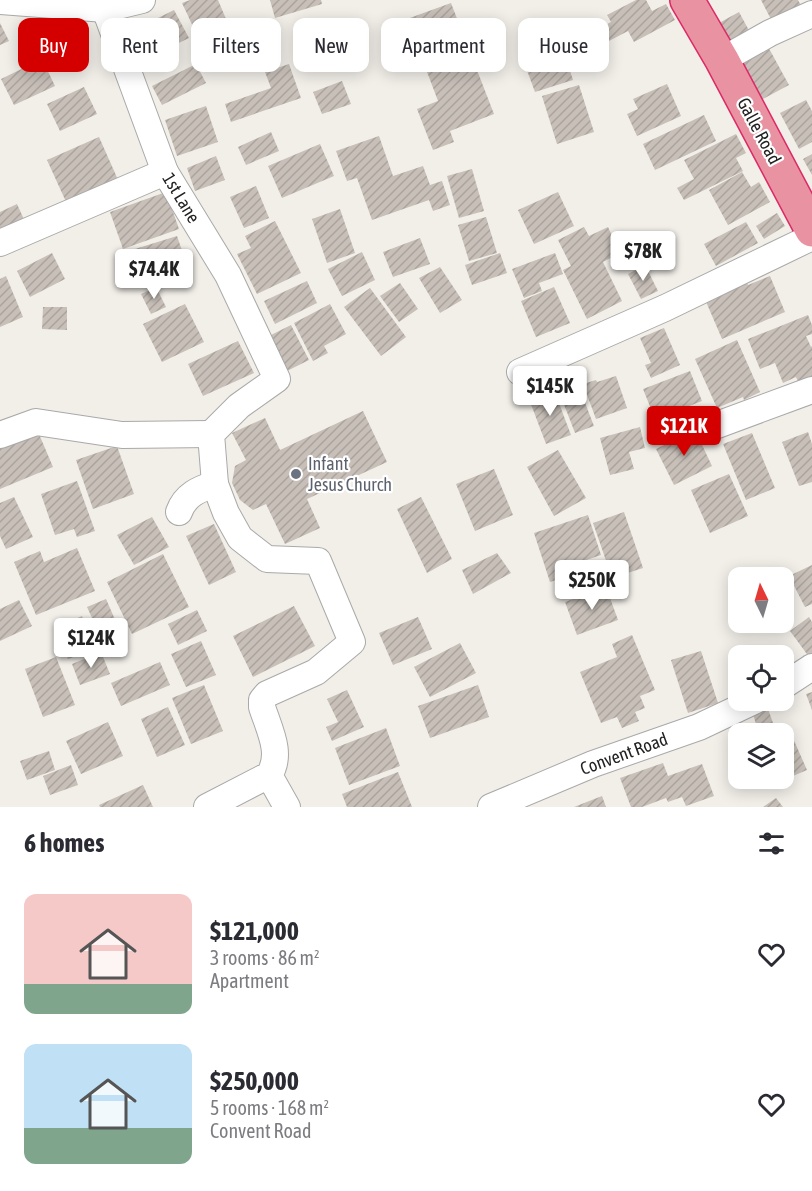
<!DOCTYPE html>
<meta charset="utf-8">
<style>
:root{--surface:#fff;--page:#f2f2f3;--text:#2b2b33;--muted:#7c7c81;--accent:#d40000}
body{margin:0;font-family:"Asap Condensed",sans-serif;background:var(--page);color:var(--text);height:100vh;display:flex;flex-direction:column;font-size:22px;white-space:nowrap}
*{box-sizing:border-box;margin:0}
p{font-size:20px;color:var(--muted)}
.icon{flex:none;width:33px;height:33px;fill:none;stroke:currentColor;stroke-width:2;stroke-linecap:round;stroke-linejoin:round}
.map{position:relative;height:807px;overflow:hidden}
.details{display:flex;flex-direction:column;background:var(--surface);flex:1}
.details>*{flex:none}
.top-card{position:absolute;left:18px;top:18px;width:777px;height:54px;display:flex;gap:12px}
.needle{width:39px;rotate:355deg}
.buttons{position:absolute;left:728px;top:567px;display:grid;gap:12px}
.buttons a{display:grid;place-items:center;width:66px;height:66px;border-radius:12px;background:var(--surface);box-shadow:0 3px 15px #0003;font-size:30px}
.price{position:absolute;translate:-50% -51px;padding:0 14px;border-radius:6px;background:#fff;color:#222;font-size:20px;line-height:39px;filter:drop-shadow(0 2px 3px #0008)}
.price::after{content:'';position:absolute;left:50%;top:36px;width:18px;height:14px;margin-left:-9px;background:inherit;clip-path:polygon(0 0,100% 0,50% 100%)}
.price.on{background:var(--accent);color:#fff}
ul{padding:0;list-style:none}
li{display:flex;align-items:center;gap:18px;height:150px;padding:0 24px}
li span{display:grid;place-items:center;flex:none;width:168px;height:120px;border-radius:12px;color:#555}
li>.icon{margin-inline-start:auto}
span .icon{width:72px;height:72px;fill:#fffc;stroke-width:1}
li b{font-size:26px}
h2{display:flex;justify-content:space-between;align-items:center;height:72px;padding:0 24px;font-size:26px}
.tag{padding:0 21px;border-radius:12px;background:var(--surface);box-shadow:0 3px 15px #0003;font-size:21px;line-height:54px}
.tag.on{background:var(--accent);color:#fff}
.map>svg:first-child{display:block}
</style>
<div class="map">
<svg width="812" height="807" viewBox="0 0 812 807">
<defs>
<pattern id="building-hatch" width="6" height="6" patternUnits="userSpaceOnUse" patternTransform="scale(1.5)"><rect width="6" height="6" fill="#c7bfb8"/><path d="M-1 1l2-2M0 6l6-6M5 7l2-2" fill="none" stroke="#aba49e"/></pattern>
</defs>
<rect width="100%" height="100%" fill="#f2efe9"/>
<g fill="url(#building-hatch)">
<polygon points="190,0 218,0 226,19 196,33 182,3"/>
<polygon points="270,0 321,0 322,4 275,18"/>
<polygon points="636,0 646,0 652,11 666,4 675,20 634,42 628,31 590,51 583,37 611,22 607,15"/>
<polygon points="761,0 798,0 804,11 774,25"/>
<polygon points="451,3 494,114 450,131 454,142 433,150 417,109 438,101 407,19"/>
<polygon points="174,10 189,38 156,54 142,26"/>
<polygon points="739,12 752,36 732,46 719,23"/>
<polygon points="0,23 9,41 0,45"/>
<polygon points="333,37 342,63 312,72 304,46"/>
<polygon points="766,43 789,85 759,101 737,59"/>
<polygon points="564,52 573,80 535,92 525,65"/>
<polygon points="42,59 55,86 14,105 1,79"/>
<polygon points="196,64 206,83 162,105 152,86"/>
<polygon points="289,64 301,98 231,122 225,104 271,88 265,72"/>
<polygon points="342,81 351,104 322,114 313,92"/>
<polygon points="667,84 681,116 637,136 627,114 638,109 633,99"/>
<polygon points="579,85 594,132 557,144 542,96"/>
<polygon points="84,87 97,114 60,131 47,104"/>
<polygon points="806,100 812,111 812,142 799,149 780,113"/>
<polygon points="206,106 218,142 177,156 165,120"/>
<polygon points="704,115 716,141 655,170 643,144"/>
<polygon points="271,132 279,151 246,165 238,147"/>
<polygon points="736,134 746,153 736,158 743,171 684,200 677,188 694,179 684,160"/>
<polygon points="379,136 393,176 423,166 430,185 442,181 450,205 433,211 429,200 372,220 357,178 347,181 336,151"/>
<polygon points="99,137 119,182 67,204 47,160"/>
<polygon points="320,144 334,176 282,198 268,166"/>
<polygon points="812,154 812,175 803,159"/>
<polygon points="216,156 225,180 195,191 187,168"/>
<polygon points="472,169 484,211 459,218 447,176"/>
<polygon points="742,172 751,187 759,182 770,202 728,225 709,190"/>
<polygon points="256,186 269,218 244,228 230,197"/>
<polygon points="166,192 179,229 123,249 110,212"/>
<polygon points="558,192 574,226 534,244 518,210"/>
<polygon points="17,204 27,226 0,236 0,212"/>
<polygon points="340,209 355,253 327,263 312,219"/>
<polygon points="777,213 785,226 764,239 756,226"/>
<polygon points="486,217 497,253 469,261 458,225"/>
<polygon points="275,221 301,273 257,294 237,254 251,248 245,236"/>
<polygon points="746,222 758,243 716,266 704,244"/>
<polygon points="584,227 589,236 608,227 620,253 603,262 622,301 587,319 563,270 571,266 558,240"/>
<polygon points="177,236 188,268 146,282 135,249"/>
<polygon points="420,238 430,264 393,277 383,252"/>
<polygon points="362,252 375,280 342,296 328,269"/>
<polygon points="52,253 65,279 30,297 17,271"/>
<polygon points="500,253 507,273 472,285 465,265"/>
<polygon points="555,253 563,274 539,283 542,291 524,298 512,269"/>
<polygon points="645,265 658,291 641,299 628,274"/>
<polygon points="440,267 462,300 440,313 419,278"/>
<polygon points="6,276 23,317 0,327 0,279"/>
<polygon points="770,276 785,312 722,339 704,297 746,280 748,285"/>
<polygon points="307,281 317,303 275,324 264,301"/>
<polygon points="400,283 418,309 399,322 380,296"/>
<polygon points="156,287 166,307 151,314 141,294"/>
<polygon points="554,287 570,323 536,337 521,301"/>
<polygon points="370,288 406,337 381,356 344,307"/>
<polygon points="185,304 204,342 162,362 143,324"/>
<polygon points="330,304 346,334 324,346 328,353 313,361 294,323"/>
<polygon points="43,307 67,307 67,330 42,329"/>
<polygon points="808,315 812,325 812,334 806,336 811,347 812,346 812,378 799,384 796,377 783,383 775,363 760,369 748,339"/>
<polygon points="291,325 309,360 285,372 267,337"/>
<polygon points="664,328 680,365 651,378 645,365 651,363 640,338"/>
<polygon points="737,340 760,392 744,400 743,397 717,408 695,359"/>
<polygon points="238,341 254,373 203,396 188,364"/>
<polygon points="690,371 702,401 674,412 672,407 653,414 643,389"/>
<polygon points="616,376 627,408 596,419 583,384 596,380 597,382"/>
<polygon points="577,382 594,426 575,433 558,389"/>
<polygon points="554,390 571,435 546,444 529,399"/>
<polygon points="363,411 387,462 307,499 320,528 285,544 266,504 253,510 240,500 232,483 235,466 246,460 232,433 265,418 280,450"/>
<polygon points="672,425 676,435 659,442 655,432"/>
<polygon points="36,427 53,467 0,489 0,442"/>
<polygon points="640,427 645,448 629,452 634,469 610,475 600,438"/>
<polygon points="695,430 712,466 674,485 656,449"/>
<polygon points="808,432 812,444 812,482 799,486 782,442"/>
<polygon points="752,433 775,488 746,500 723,444"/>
<polygon points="117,446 134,494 93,509 76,460"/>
<polygon points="558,450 586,498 554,516 527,467"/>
<polygon points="494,469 513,515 475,531 456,484"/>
<polygon points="729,474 748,516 710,533 691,490"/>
<polygon points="77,481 95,531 77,537 74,529 55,535 41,494"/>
<polygon points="14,497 33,537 6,549 0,536 0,503"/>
<polygon points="421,497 452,559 427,573 397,509"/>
<polygon points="624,512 643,568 612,578 593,523"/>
<polygon points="588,515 601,555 572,565 575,574 550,582 534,533"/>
<polygon points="152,517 169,547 134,565 117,535"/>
<polygon points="214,524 236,572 209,585 186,536"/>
<polygon points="77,548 95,591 36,615 14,562 40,551 44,562"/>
<polygon points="497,553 511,573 473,594 462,570"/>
<polygon points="163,554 189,607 132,634 107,582"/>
<polygon points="812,565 812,604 805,607 789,576"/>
<polygon points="606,587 618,620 577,635 565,602"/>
<polygon points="106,599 123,638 105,646 87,607"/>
<polygon points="19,600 32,626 0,641 0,609"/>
<polygon points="294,606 315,646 253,677 233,636"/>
<polygon points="197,610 207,631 178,645 168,624"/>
<polygon points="82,616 95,648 68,659 55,628"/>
<polygon points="418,617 432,649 393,665 379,633"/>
<polygon points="809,617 812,622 812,661 790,631"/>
<polygon points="632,635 655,690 640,696 645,708 635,712 639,721 622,728 617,717 601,723 580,672 617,657 612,644"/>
<polygon points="201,641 216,675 186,687 171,654"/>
<polygon points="460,643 476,673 430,697 414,667"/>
<polygon points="701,651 718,703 688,713 671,660"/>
<polygon points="101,652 110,674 80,685 72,664"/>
<polygon points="56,657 75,705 43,717 25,669"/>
<polygon points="160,662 170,685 121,706 111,683"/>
<polygon points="204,685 223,731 191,744 172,698"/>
<polygon points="478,685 489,717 430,738 418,706"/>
<polygon points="347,690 364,727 332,741 326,727 338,722 327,699"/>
<polygon points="812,692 812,710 806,694"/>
<polygon points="168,707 185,745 157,757 141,719"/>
<polygon points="768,709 777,734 759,734 753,714"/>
<polygon points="108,722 123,756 81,774 66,741"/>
<polygon points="386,728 400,766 349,785 335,748"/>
<polygon points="792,736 807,770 781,781 783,740"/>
<polygon points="49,751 55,770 27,780 20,761"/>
<polygon points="663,763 668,776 702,764 714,796 686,806 682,797 668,802 666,798 642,807 631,807 620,778"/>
<polygon points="71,765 78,785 50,795 43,776"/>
<polygon points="398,772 412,807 347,807 342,794"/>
<polygon points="143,785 153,807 100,807 99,805"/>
<polygon points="602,796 606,807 574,807"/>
<polygon points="776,798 783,807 763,807"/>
</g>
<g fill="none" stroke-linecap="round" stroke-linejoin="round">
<g stroke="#a9a9a9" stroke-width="28">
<g id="minor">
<polyline points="0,1 105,9 142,0"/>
<path d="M105,9L165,172L228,275L277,379L239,406L211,434L215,484L226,513L240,538L267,559L318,561L352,642L316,672L267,694L262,700V707C269,729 283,754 269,775L207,807"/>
<polyline points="722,60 770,33 812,14"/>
<polyline points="0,243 165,172"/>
<polyline points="520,372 665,308 812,237"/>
<polyline points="709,428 812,390"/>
<polyline points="0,435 36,422 122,435 211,434"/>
<path d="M179,512C185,495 199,489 215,484"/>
<polyline points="783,686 812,667"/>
<polyline points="269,775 287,807"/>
<polyline points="491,807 593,764 699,727 756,700"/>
</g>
</g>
<g stroke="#dc2a67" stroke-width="36">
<polyline id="highway" points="687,0 722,60 812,230"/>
</g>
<use href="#minor" stroke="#fff" stroke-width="26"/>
<use href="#highway" stroke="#e892a2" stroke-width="33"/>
</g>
<circle fill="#6b7280" stroke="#fff" stroke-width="2" cx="296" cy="474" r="6"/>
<g text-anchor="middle" stroke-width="4.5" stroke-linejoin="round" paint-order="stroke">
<g font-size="18" fill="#222" stroke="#fff">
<text transform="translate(759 131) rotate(62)" y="6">Galle Road</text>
<text transform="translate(181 198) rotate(59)" y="6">1st Lane</text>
<text transform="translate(624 754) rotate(-20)" y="6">Convent Road</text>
</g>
<g font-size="18" fill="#5b616d" stroke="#fff" text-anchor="start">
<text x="308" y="470">Infant<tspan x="308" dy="21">Jesus Church</tspan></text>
</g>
</g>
</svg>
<div class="buttons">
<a><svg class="needle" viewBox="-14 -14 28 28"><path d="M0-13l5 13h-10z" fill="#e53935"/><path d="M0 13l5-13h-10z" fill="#7c7c81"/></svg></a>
<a><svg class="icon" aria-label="locate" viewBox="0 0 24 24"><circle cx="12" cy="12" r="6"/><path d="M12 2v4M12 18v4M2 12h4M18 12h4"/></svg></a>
<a><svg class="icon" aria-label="layers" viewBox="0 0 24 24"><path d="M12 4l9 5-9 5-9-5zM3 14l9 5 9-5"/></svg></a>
</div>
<b class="price" style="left:643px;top:282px">$78K</b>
<b class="price" style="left:154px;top:300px">$74.4K</b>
<b class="price" style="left:550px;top:417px">$145K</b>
<b class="price on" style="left:684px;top:457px">$121K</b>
<b class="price" style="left:592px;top:611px">$250K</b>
<b class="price" style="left:91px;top:669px">$124K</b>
<div class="top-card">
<a class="tag on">Buy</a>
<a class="tag">Rent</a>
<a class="tag">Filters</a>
<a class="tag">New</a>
<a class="tag">Apartment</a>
<a class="tag">House</a>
</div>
</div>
<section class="details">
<h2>6 homes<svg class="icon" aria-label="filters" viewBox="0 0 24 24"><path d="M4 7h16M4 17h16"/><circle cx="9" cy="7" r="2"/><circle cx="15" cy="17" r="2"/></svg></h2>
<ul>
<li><span style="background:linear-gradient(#f6c9c9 75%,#7fa58c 0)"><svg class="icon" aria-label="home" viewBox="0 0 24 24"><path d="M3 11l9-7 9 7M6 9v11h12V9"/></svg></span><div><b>$121,000</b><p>3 rooms · 86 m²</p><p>Apartment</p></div><svg class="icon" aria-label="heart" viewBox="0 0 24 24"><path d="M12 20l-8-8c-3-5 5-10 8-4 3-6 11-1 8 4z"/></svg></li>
<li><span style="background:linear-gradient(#bfe0f5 70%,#7fa58c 0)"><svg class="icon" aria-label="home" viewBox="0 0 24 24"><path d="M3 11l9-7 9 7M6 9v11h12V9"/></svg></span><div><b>$250,000</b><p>5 rooms · 168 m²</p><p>Convent Road</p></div><svg class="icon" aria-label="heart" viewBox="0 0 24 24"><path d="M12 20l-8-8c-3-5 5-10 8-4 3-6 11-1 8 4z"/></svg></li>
</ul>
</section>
